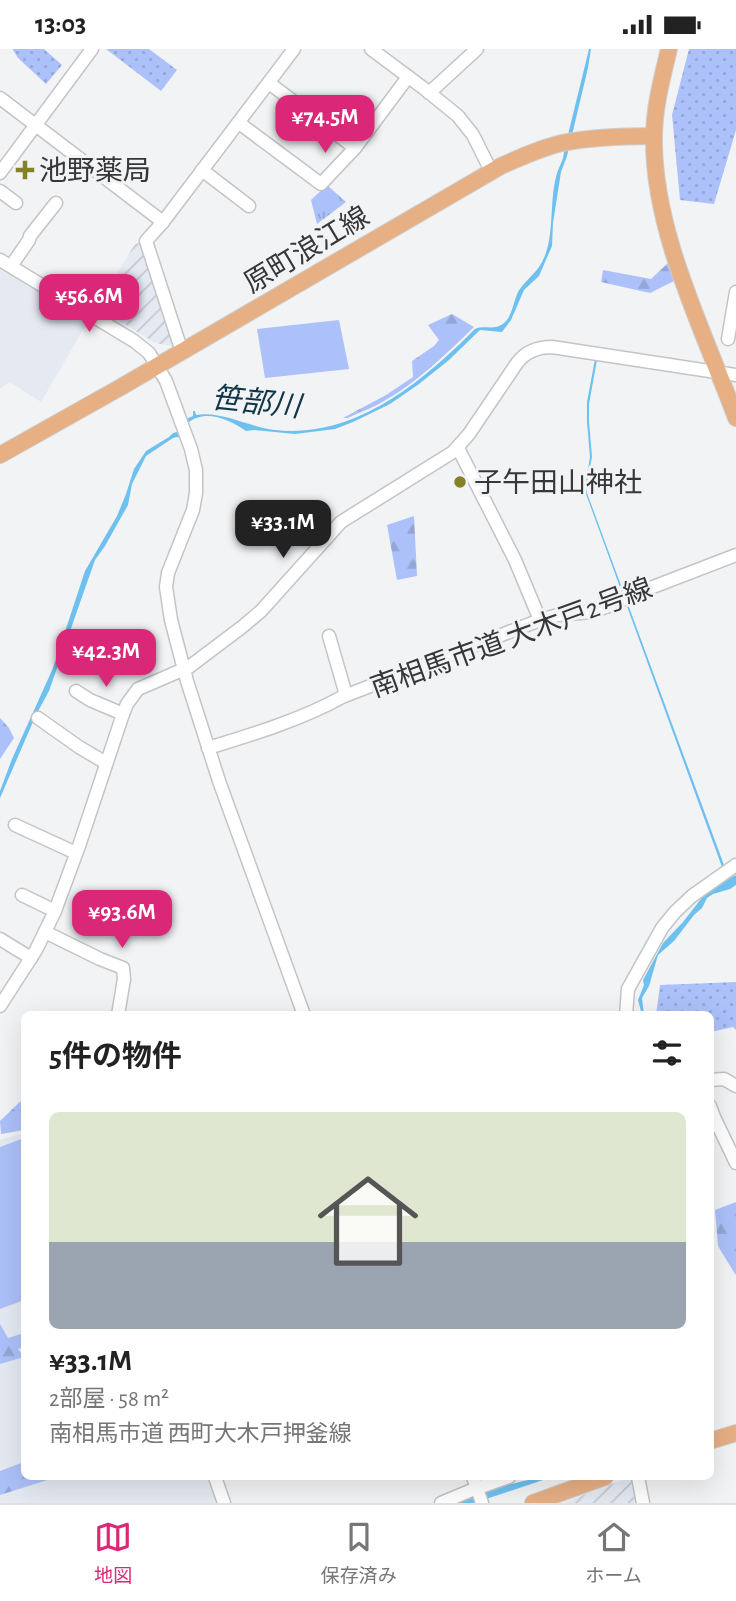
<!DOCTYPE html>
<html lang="ja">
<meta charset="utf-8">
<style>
:root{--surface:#fff;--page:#f2f2f2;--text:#222;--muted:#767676;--line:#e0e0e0;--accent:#db2777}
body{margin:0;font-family:"Alegreya Sans","Noto Sans JP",sans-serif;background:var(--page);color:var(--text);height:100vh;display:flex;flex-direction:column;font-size:26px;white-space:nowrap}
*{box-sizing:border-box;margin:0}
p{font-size:23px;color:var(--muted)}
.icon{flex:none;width:38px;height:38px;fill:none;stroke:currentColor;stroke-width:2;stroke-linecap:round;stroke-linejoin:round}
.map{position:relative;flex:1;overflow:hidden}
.details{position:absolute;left:21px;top:962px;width:693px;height:469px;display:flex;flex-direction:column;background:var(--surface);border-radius:10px;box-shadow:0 7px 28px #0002}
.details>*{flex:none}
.price{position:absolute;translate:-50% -60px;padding:0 16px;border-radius:14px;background:var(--accent);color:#fff;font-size:23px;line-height:46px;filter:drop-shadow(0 2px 4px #0008)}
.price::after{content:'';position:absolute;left:50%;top:42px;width:21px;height:16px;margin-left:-10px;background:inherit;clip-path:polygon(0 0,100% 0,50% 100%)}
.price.on{background:#222;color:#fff}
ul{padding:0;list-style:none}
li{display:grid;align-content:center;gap:14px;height:371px;padding:0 28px}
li+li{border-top:2px solid var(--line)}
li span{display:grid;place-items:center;height:217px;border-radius:10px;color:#555}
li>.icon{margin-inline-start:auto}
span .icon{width:126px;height:126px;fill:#fffc;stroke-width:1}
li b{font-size:30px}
h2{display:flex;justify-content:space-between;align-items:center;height:84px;padding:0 28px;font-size:30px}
.status{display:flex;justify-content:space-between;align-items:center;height:49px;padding:0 35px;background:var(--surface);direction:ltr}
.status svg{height:19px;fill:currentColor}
.menu{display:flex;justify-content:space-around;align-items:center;height:98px;border-top:2px solid var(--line);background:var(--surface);font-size:19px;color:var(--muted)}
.menu a{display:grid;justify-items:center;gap:4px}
.menu .on{color:var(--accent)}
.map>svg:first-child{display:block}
</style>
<div class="status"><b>13:03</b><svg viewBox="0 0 49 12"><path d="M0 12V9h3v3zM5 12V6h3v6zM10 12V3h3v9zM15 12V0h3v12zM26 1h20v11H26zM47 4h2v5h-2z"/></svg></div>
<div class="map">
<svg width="736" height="1454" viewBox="0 0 736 1454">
<defs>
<pattern id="industrial-furrows" width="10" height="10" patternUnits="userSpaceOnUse" patternTransform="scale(1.75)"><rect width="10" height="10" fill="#e5e9f2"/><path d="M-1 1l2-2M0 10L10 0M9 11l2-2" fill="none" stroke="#c5c8d0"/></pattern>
<pattern id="grass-dots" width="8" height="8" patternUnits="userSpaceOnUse" patternTransform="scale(1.75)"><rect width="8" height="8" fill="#acc1f9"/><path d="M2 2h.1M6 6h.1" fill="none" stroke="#95a6d6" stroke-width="1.8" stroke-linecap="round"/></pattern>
<pattern id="forest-firs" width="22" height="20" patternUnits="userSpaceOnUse" patternTransform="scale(1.75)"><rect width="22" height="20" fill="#acc1f9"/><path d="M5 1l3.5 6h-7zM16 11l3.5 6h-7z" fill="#95a6d6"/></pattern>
<pattern id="park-tufts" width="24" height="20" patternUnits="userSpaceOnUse" patternTransform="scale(1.75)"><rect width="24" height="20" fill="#acc1f9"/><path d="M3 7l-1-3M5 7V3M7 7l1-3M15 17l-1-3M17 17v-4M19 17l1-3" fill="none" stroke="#95a6d6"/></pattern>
</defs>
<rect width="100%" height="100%" fill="#f2f3f5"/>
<g fill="#e5e9f2">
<polygon points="0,220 88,272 41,353 10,333 0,339"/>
<polygon points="24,1084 24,1428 211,1428 220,1454 0,1454 0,1091"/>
</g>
<g fill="url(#industrial-furrows)">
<polygon points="142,193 176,295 172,297 155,294 97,258 135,195"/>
<polygon points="630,1428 634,1432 638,1454 563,1454"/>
</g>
<g fill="url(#grass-dots)">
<polygon points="13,0 44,0 62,16 46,35 18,9 13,1"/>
<polygon points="106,0 149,0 177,21 161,42"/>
<polygon points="689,0 736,0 736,81 714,155 680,151 672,66"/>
<polygon points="736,933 736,981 733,978 711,983 710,966 656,966 660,936"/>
</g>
<g fill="url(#forest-firs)">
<polygon points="668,214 676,231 650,244 601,233 603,221 651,230"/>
<path d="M452,265L474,278C446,305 418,333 384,352C373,359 360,363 348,369H343L386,346L413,328L412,312L434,297L439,291L428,276Z"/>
<polygon points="414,467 417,527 397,531 387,476"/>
<polygon points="0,669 9,679 14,689 0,710"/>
<polygon points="24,1049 24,1081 1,1085 0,1072"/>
<polygon points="736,1153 736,1225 735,1225 718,1197 715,1161"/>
<polygon points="0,1275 8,1289 24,1284 24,1298 18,1300 24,1308 0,1315"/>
<polygon points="24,1413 24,1428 57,1428 0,1446 0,1422"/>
</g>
<polygon fill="url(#park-tufts)" points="327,136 346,153 317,175 311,151"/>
<g fill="#acc1f9">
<polygon points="339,271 349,320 265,329 257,280"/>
<polygon points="24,1089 24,1251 0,1260 0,1098"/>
</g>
<g fill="#6ec0ef">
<path d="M589,0H591L588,19L567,107L561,123L553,174L552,197L539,227L524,241L511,271L502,283L480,281L449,311L419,335L390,355L353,373L335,380L295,385L253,381L246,382C230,371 205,359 188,374C184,377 183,384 181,389L177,388L173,389L146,407L132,435L128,456L105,497L95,511L49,642L36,666L0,749V742L12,710L53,619L85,522L117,467L126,445L134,420L146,402L169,388L173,384L177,383L184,371L193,367V362H195L196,366C223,362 248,378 275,381C355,390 422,333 475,280C484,276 493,281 501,276C512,271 513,253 518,243C525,231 536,225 542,213C555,189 549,155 556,128C558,118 564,112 564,102Z"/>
<polygon points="595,310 597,311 589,355 589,373 592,408 586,438 587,444 724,816 732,828 736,826 736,836 730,840 713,845 707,849 702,859 694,866 674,892 658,906 649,937 642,949 644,966 642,966 638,951 644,936 643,931 663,894 683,873 704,846 730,829 722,818 586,445 585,437 590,408 587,373 587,353"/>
<polygon points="541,1428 552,1428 474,1454 457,1454 511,1435"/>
</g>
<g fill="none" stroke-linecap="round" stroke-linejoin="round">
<g stroke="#c3c4c6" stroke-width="15">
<g id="minor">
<polyline points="371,0 426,41 458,67 473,86 491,122"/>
<polyline points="429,44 477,0"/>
<polyline points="0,49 163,173 294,0"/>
<polyline points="239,74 321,135 355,99 269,34"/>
<polyline points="355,99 408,28"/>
<polyline points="202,121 249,157"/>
<polyline points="0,124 92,0"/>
<polyline points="0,142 16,154"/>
<polyline points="163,173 146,192 182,303"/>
<polyline points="0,211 134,292 149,304 166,332 191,400 196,421 196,444 193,461 168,524 166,538 171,571 187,632 219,732 304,966"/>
<polyline points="11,217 29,191 30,187 56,154"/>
<polyline points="728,290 736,243"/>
<polyline points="458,399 515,511 540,571"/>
<polyline points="329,587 346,646"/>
<polyline points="76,642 90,651 123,665"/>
<polyline points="38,669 79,698 106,714"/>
<path d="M208,699C251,686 303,670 342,648L540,571L558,566L591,563L606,558L645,541L736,506"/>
<polyline points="15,776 76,804"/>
<polyline points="22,846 55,862"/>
<polyline points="45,883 100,910 123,919 124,930 118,966"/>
<polyline points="0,890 31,909"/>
<path d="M0,957L36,901L55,862L79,797L123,665L127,655L138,640L189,618L242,578L261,562L341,473L453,403L469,385L517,314C526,302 538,298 552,298L736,326"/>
<polyline points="626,966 628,940 662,879 675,863 692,847 736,816"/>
<polyline points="710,1031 724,1030 736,1037"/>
<polyline points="710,1057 714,1068 736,1114"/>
<polyline points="215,1428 224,1454"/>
<polyline points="473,1428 482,1454"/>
<polyline points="638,1428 643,1454"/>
<polyline points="441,1454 472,1441 509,1428"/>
</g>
</g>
<g stroke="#cfcfcf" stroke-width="18">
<g id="major">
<path d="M669,0C662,29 654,59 654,89C653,183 704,282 736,369"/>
<path d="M0,406L121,338L501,117C521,108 541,99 562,94C592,88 624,87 654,87"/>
<polyline points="710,1392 736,1384"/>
<polyline points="533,1454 605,1428"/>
</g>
</g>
<use href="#minor" stroke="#fff" stroke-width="12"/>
<use href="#major" stroke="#e6af84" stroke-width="16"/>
</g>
<g fill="#848129" stroke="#f2f3f5" stroke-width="2.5">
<path d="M21.5 110.5h7v7h7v7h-7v7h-7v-7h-7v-7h7z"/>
<circle cx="460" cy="433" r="7"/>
</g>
<g text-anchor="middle" stroke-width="6" stroke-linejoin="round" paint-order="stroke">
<g font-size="28" fill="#373738" stroke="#f2f3f5" text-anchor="start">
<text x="39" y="131">池野薬局</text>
<text x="474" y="443">子午田山神社</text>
</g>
<g font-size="28" fill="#373738" stroke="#f2f3f5">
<text transform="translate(306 200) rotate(-31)" y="10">原町浪江線</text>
<text transform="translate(511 588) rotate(-20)" y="10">南相馬市道 大木戸2号線</text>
</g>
<g font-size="30" font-style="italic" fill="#113549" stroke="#f2f3f5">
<text transform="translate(256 353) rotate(6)" y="10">笹部川</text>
</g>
</g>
</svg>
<b class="price" style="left:325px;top:106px">¥74.5M</b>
<b class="price" style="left:89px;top:285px">¥56.6M</b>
<b class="price on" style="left:283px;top:511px">¥33.1M</b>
<b class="price" style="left:106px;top:640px">¥42.3M</b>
<b class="price" style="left:122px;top:901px">¥93.6M</b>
<section class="details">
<h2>5件の物件<svg class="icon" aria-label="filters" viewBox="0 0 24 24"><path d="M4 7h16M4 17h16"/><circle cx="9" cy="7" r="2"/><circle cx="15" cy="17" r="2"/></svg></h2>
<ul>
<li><span style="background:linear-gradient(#dfe7d0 60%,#9aa5b1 0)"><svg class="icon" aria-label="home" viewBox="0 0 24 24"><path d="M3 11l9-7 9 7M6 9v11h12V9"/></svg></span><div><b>¥33.1M</b><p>2部屋 · 58 m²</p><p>南相馬市道 西町大木戸押釜線</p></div></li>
</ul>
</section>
</div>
<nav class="menu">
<a class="on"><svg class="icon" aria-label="map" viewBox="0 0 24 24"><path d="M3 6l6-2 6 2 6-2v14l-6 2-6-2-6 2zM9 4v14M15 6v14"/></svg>地図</a>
<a><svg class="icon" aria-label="saved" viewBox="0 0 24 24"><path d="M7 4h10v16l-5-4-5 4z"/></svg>保存済み</a>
<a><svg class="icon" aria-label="home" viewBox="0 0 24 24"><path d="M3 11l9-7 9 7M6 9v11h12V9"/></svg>ホーム</a>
</nav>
